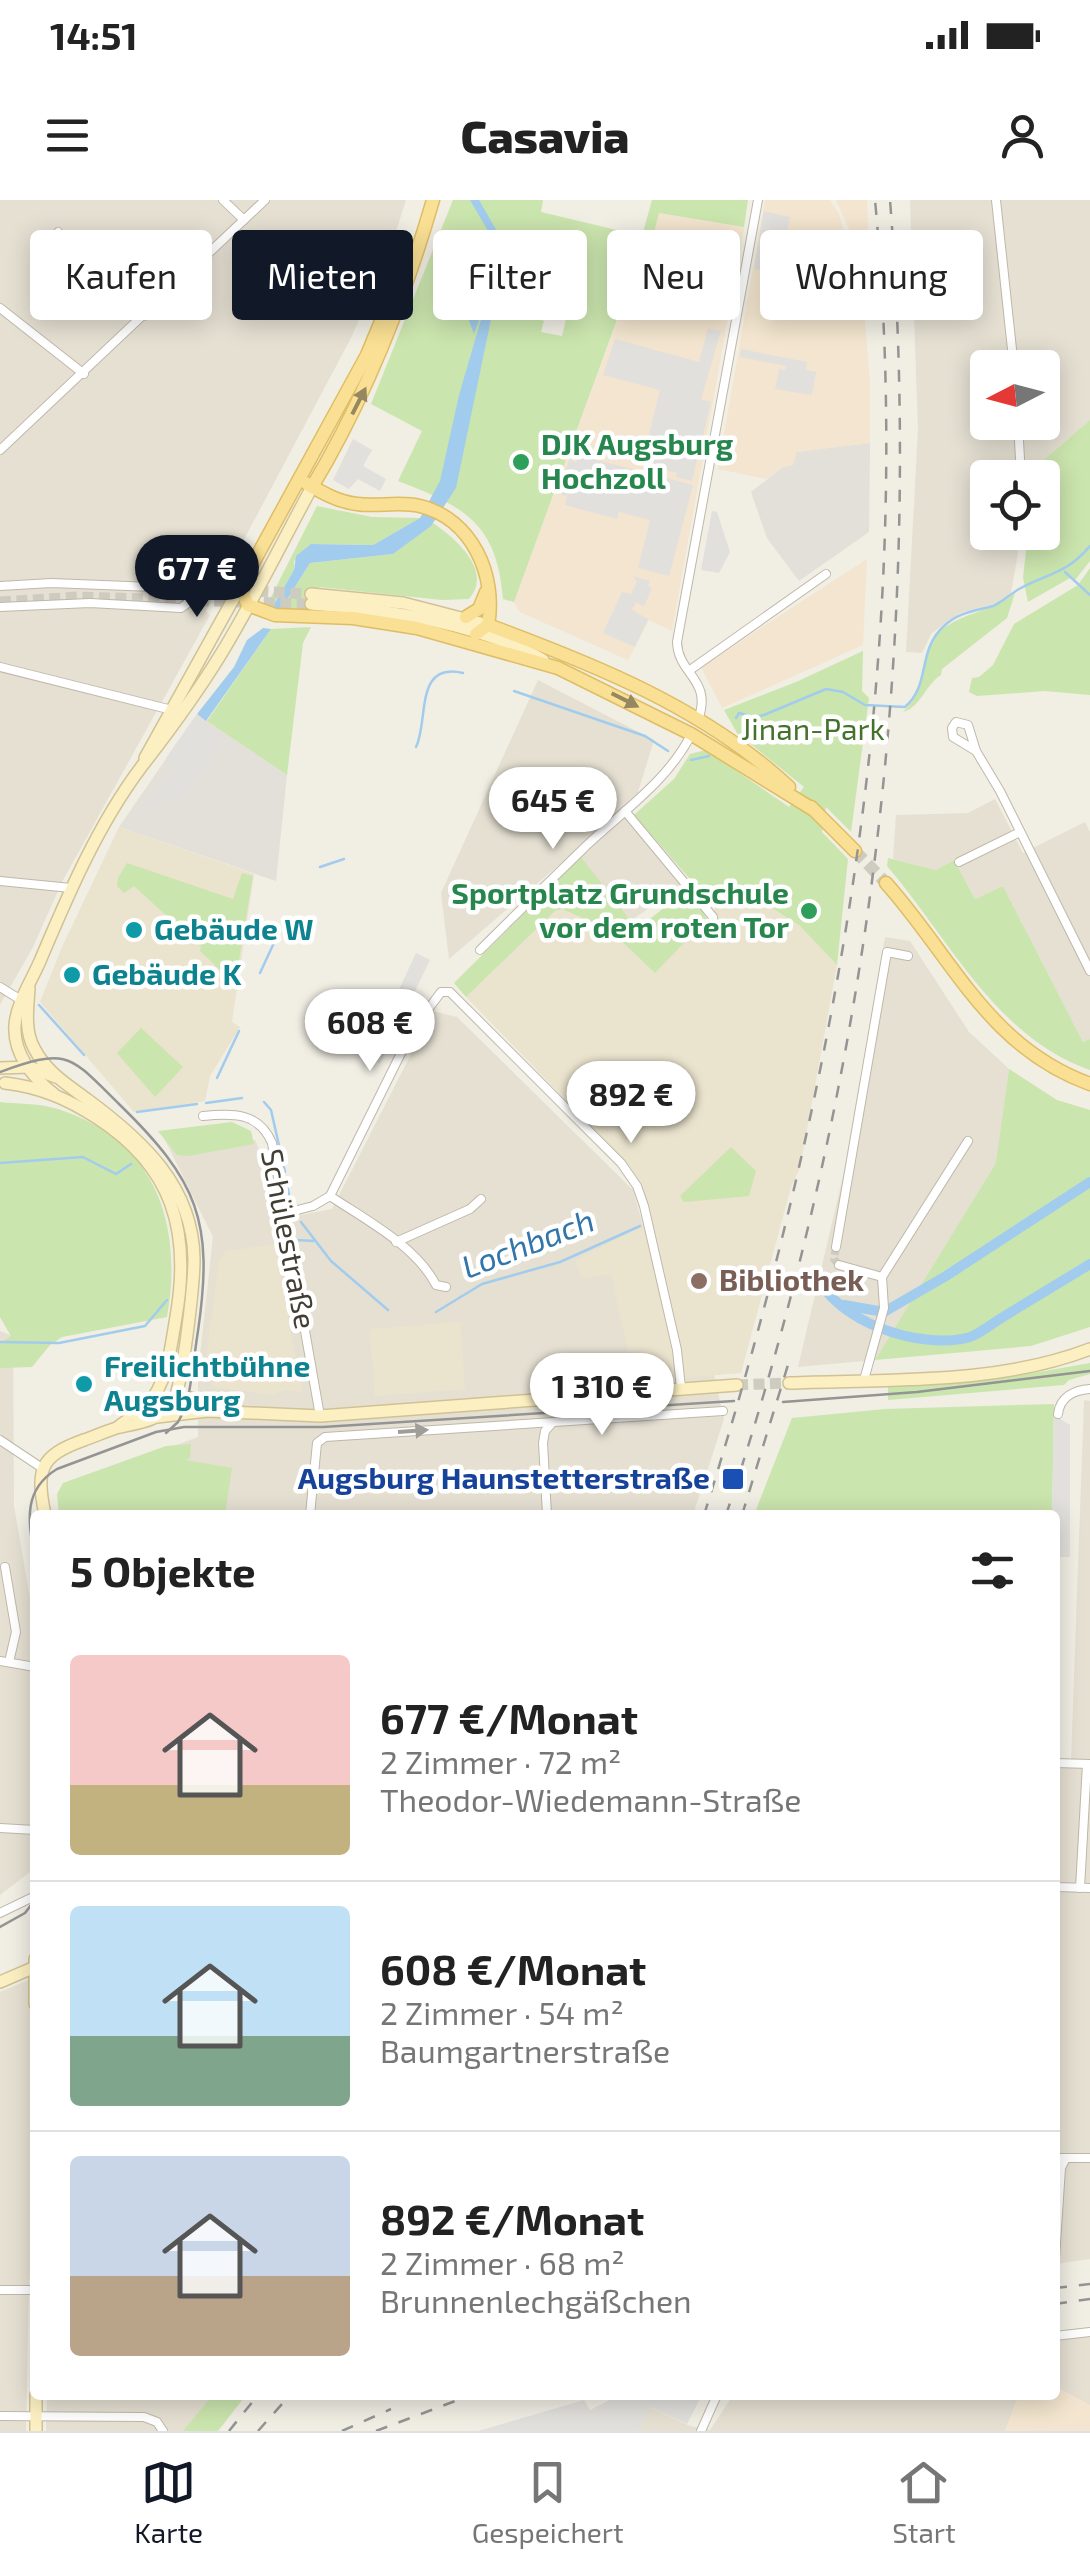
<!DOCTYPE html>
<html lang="de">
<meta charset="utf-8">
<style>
:root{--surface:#fff;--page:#f2f2f2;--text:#222;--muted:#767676;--line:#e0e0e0;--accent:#111827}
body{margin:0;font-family:"Exo 2",sans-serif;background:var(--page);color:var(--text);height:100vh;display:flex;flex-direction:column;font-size:38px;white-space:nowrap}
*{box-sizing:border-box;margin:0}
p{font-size:32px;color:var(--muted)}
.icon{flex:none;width:55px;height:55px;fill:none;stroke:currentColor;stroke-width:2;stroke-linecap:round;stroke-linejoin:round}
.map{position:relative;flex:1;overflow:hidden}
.side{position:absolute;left:30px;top:1310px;width:1030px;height:890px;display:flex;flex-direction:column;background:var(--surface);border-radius:10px;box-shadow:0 5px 25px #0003}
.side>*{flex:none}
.banner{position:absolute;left:30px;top:30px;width:1030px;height:90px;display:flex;gap:20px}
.needle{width:65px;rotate:264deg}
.tools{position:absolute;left:970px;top:150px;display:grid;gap:20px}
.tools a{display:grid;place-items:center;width:90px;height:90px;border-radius:10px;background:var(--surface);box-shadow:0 5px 25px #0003;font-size:50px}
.price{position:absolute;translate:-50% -85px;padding:0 22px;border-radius:35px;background:#fff;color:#222;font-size:32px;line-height:65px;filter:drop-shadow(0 2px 5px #0008)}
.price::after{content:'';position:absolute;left:50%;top:60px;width:30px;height:22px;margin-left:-15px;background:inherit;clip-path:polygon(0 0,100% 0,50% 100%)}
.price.selected{background:var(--accent);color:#fff}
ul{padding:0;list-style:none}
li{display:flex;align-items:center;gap:30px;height:250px;padding:0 40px}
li+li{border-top:2px solid var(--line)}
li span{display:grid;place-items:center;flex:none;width:280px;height:200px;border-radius:10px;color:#555}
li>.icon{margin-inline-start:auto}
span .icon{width:120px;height:120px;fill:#fffc;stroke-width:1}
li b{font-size:42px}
h2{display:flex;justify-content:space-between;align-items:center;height:120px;padding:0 40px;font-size:42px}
.tag{padding:0 35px;border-radius:10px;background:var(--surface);box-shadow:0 5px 25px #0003;font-size:35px;line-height:90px}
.tag.selected{background:var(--accent);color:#fff}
.status{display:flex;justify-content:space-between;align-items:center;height:70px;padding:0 50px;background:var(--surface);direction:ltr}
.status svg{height:28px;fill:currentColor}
header{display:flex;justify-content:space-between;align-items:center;height:130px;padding:0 40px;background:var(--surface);font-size:45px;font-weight:800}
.tabs{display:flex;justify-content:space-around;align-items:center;height:140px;border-top:2px solid var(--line);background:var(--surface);font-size:28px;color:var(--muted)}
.tabs a{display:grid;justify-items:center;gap:5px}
.tabs .selected{color:var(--accent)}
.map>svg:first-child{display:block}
</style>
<div class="status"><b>14:51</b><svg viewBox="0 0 49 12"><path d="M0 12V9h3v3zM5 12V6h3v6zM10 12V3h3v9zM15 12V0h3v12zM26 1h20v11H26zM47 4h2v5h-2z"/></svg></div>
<header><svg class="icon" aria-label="menu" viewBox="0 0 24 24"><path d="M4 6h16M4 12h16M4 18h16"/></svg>Casavia<svg class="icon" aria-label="person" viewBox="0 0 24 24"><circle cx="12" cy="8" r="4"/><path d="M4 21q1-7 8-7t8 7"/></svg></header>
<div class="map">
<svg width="1090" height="2231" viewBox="0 0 1090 2231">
<rect width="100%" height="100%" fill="#f1eee4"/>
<g fill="#e5e0d2" fill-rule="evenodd">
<polygon points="0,0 406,0 393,41 351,138 206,411 210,415 62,682 33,747 0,805"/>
<path d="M910,0H1090V220L1035,268L1016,270V277L988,278V332L1017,333L1018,353L1011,393L998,403L960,413L949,420L931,434L922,453L906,452L918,229ZM988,168H1042V222H988Z"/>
<polygon points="538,480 654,540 631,615 685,684 624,725 566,659 449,759 441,693"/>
<polygon points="995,599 1023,653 1085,622 1090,632 1090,839 1083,842 1003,686 975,699 954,660 936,670 893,659 896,615 968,613"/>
<polygon points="885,737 910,741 969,832 1009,869 997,962 875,1160 798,1167 844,972"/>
<polygon points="433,811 457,817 633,990 668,1113 699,1109 724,1219 693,1315 72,1315 68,1285 198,1237 198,1173 213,1037 162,934 255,940 290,1017 332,1009"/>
<polygon points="0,1131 13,1136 14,1306 35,1427 35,1577 30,1672 0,1695"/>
<polygon points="1084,1200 1090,1201 1090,2059 1055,2064 1055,1561 1071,1561"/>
<polygon points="35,1777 35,2078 29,2079 26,2231 0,2231 0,1792"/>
<polygon points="1090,2130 1090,2205 1055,2187 1055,2135"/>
<polygon points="47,2195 233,2195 206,2231 46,2231"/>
<polygon points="733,2195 1019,2195 1005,2231 638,2231 649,2207 690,2226 710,2230"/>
</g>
<g fill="#f3e5cf">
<polygon points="765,0 830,0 839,14 863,96 870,184 870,243 798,252 793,265 783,267 766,279 718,269"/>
<polygon points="836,0 867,0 871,104 857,47"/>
<polygon points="659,13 744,27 672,431 649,420 628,460 520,412 514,402 626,97 637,100"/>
<polygon points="867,359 863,445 722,508 701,467"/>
<polygon points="1055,2187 1090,2205 1090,2231 1005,2231 1019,2195 1055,2195"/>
</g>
<g fill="#e3dfd9">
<polygon points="870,243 869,332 799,381 767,338 751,292 783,267 793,265 797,252"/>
<polygon points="197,514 287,575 276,681 119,627"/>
</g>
<g fill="#eae3ce">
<polygon points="119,627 254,674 232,822 240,827 210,876 205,901 134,912 40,802 62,747"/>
<polygon points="737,686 799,725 837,765 800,968 791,987 741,1173 635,1182 611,1074 582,1079 575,1060 652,1021 642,984 627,963 466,797 555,711 563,709 610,730 656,772"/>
<polygon points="275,1044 302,1192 286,1190 270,1195 214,1187 204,1173 219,1060 226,1051"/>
<polygon points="460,1122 465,1189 375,1196 370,1129"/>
</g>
<g fill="#cbe5ae" fill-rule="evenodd">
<path d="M453,0H543L541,12L642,36L652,0H748L744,27L659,13L637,100L625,98L514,402L503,399C497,322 463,306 398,281L422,231L371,204ZM547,70L576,76L562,136L541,132L544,121L535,118Z"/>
<polygon points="1090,220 1090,361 1075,380 1070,378 1028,402 1023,378 1028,333 1042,332 1043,316 1047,315 1044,260"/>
<polygon points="317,306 372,317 420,318 373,345 319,344 294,361 294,370 272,408 266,407"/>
<path d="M433,323C455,338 494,371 469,399L442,400L320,387L312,392L320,412L281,409L310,363L393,354Z"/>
<polygon points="1090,368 1090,495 1045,491 977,496 969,492 972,478 979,477 993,465 1014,424 1078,385"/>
<path d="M1015,393L1007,418L942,469L941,475C925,485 921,507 903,512C930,487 916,456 937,434C958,413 990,413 1015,393Z"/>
<polygon points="311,427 303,443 287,575 207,521 271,429"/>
<polygon points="863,451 862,491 869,498 851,632 826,607 822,632 848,659 837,765 799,725 737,686 716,709 634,615 674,579 690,554 706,550 789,607 804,587 737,533 724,510 796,482"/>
<polygon points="581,657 637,729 688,689 707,719 655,773 610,730 562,709 555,711 466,797 454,783"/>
<path d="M888,658L936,670L954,660L975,699L1003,686L1083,842L1090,839V870C995,837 949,738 887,666Z"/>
<polygon points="127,663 233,699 242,673 253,676 235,784 200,751 201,747 134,686 124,693 117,686 118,678"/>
<polygon points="141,828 183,867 155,897 117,853"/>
<polygon points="1009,869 1057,900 1090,910 1090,1127 1031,1146 875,1160 996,963"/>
<path d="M0,902C18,904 37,903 54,908C154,937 184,1022 167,1117L62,1137L50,1145L32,1167L0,1168V1143L11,1136L0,1117Z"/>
<polygon points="232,922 251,931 254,944 188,956 177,955 158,931"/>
<polygon points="731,947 756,971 749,996 684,1002 680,996"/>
<polygon points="1090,1163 1090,1174 1069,1180 1064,1185 888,1200 888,1187 1039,1172"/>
<polygon points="1054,1204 1052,1315 754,1315 792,1218 885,1209"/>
<polygon points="191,1244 190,1258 185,1260 232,1268 225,1315 59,1315 57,1294 63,1283 166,1246"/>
<polygon points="213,2195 246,2195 218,2231 183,2231"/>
</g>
<g fill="#e2e0dc">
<polygon points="764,11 790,17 780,73 754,69"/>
<polygon points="708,128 721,131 701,199 711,202 692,281 676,277 677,273 634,262 641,238 648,239 660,190 603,175 615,139 699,162"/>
<polygon points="741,149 807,162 806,170 816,172 812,195 775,189 779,169 785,170 786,166 740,157"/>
<polygon points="353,239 372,250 363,266 386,279 380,291 358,279 349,289 333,280"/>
<polygon points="578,255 693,285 669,376 638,368 650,320 619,312 617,319 565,305 567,296 558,294 569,260 576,262"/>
<polygon points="712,311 717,312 730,352 719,373 701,370"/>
<polygon points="633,376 650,381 648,386 652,388 644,406 636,402 632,410 648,419 635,447 603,433 622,392 631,394 637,381"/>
<polygon points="194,518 225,539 178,606 162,597 150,613 144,609 173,564 166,558"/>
<polygon points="416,753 430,760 380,864 359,853 388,794 396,796"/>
<polygon points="1054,1215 1070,1225 1070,1357 1055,1357 1055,1315 1052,1315"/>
<polygon points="619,2195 702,2195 687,2224 650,2207 638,2231 478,2231 584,2200 590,2210"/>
</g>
<g fill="#a2cced">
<polygon points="470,0 479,0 506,47 456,288 431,326 393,354 310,363 281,409 272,408 294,370 296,356 311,344 373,345 420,318 440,281 459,195 487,99 474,134 464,107 490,59 490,70 494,41"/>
<polygon points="263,428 271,429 206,521 197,514 234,467 247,440"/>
</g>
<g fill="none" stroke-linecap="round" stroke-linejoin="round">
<g stroke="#a2cced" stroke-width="2.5">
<polyline points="1065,372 1090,395"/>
<polyline points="514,491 645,536 668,551"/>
<path d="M736,518L739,513L754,517L764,515L826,489L843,492L865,505L905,507C931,485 917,450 944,426C959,412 975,411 993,406C1003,402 1010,394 1019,389C1049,373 1066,374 1090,346"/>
<path d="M416,547C429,521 414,461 463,473"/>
<polyline points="691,560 709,556"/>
<polyline points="320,667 344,659"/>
<polyline points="260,773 279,732"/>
<polyline points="39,805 84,855"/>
<polyline points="217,878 239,831"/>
<polyline points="264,902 271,910 285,972"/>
<polyline points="206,903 242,898"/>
<polyline points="137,912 197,904"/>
<polyline points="0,963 83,957 116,974 131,964"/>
<polyline points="287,985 289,994"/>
<polyline points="301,1022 331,1061 388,1110"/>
<polyline points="297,1040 313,1041"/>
<polyline points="436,1112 482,1084 560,1062 640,1026"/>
<polyline points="0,1142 59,1143 145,1126 167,1100"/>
</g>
<g stroke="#a2cced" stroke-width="10">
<path d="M816,1073C834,1122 922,1151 970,1137C981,1133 993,1123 1003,1117C1032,1099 1061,1082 1090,1064"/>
<polyline points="844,1105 884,1112 946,1076 1090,982"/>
</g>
<polyline stroke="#cecbc1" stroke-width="8" stroke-dasharray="8 4" stroke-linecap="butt" points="836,1047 834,1059 839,1065"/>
<g stroke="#cecbc1" stroke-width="11" stroke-dasharray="11 5.5" stroke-linecap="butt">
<polyline points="175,387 311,394"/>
<polyline points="0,402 78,397 311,404"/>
<polyline points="737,1185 789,1183"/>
</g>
<polyline stroke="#cecbc1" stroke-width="12" stroke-dasharray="12 6" stroke-linecap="butt" points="855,651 886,683"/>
<g stroke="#bfb8aa" stroke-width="10">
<g id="street">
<polyline points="223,0 244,20"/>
<polyline points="996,0 1014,168"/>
<polyline points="58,32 65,46 144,116"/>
<polyline points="0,108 84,174"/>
<polyline points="1018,222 1021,278"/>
<polyline points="0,250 265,0"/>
<polyline points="0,386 51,383 179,388 188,392 188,403 181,408 90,403 0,407"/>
<polyline points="0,467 172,510"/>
<polyline points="690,470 826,374"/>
<path d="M698,520C713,479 678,475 677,442L758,0"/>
<polyline points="976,551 953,537 952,528 956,522 968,525 976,551 1000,591 1090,771"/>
<polyline points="625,611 713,717"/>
<polyline points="959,662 1020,632"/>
<polyline points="0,681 71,688"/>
<path d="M480,750C515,715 550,681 586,646C624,610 668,581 692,533"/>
<polyline points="0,787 21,800"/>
<path d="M203,916C232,913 259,912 272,943L320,1216"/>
<path d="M330,996C366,1020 416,1046 436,1085L446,1087"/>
<polyline points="286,1013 313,1006 330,996 412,831 441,792 450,792 621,963 637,986 644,1006 677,1150 681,1188"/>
<polyline points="396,1042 470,1009 481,999"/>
<polyline points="836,1047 887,752 908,756"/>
<polyline points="839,1065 882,1077"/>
<polyline points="864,1180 884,1108 882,1077 968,941"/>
<path d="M1058,1214C1060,1197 1074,1190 1090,1189"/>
<polyline points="0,1240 42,1268"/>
<polyline points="310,1315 317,1243 325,1237 723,1211"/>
<polyline points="547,1315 543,1243 545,1231 552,1223"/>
<polyline points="5,1367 16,1432 9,1462"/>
<polyline points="0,1461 35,1467"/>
<polyline points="1055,1563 1090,1564"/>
<polyline points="0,1628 35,1630"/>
<polyline points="1055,1687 1090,1688"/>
<polyline points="1080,1688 1087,1564"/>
<polyline points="0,1713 35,1696"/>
<polyline points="1055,1958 1090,1958"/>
<polyline points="1055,2058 1061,1968 1066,1958"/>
<polyline points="0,2090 35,2090"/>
<polyline points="1055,2136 1090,2132"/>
<polyline points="0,2216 144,2217 157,2222 163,2231"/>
<polyline points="701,2231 717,2195"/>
</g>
</g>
<g stroke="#d0c295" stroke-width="14">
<g id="secondary">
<polyline points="311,394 403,403 488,425"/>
<path d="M311,404C383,409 480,423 543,460"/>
<polyline points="145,558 240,387"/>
<path d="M29,788C28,807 24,830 34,848C46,872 68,885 88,900C142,940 193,986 194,1059C194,1082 183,1185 173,1202C162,1220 139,1223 120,1227C108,1230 96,1236 84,1240C39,1256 36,1270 45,1315"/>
<polyline points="0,868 29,867 56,877"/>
<path d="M5,883C40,887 68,899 97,918C173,967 191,1031 176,1117C171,1145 168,1182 148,1204C139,1213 127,1220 118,1227"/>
<path d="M54,894C33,878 13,854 15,825C17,802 31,782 40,761C68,695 98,624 142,566C170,530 197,493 221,454C254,400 282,342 312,287"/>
<path d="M789,1183C887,1179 997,1185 1090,1149"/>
<polyline points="148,1203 192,1198 232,1207"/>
<polyline points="157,1217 207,1211 320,1216 737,1185"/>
<polyline points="35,1759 35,1804"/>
<polyline points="0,1782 35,1767"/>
<polyline points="36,2231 36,2195"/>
</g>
</g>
<g stroke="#debd65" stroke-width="15">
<g id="primary">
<polyline points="410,66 394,90 367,155 240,387 248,405 275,415 353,418 417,428 558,468 691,534 814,610"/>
<path d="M306,283C321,292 338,302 357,304C378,307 399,301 420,306C472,319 497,375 488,425"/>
<path d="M312,287C366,197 404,100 433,0"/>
<polyline points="466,417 479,409 486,392"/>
<path d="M488,425C596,465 704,508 789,587"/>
<polyline points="476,434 488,425"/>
<polyline points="811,607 855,651"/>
<path d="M886,683C953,758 988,847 1090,884"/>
</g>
</g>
<use href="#street" stroke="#fff" stroke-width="8"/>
<use href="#secondary" stroke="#fcf0c3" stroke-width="11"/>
<use href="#primary" stroke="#fae094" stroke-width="12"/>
<g stroke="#949494" stroke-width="2.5">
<path d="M0,872C69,847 69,855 119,904C198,981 214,1021 198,1131C194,1156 192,1182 186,1207L178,1222L166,1233"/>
<polyline points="783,1202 917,1192 1090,1171"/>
<path d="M35,1359C29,1324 21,1291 57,1269L156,1232L184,1227H323L734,1201"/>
<polyline points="0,1727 25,1713 35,1700"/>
</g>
<g stroke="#949494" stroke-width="2.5" stroke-dasharray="12 12" stroke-linecap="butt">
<path d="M704,1315C838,887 917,450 875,0"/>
<path d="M726,1315C867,891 925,445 890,0"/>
<polyline points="742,1315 791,1155"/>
<polyline points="1055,2088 1090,2084"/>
<polyline points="1055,2104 1090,2099"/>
<polyline points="229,2231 258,2195"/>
<polyline points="258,2231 290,2195"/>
<polyline points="342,2231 391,2209"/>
<polyline points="376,2231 471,2195"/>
</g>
</g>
<defs><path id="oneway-solid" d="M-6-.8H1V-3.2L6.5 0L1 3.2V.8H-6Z" transform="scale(2.5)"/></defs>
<g fill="#95875f">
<use href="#oneway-solid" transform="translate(359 201) rotate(-63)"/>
<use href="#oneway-solid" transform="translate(625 500) rotate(27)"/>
</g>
<use fill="#a19e9a" href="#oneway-solid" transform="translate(413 1231) rotate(-4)"/>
<g fill="#2e9e5b" stroke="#fff" stroke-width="4">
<circle cx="521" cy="262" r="10"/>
<circle cx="809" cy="711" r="10"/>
</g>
<g fill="#0f9aa8" stroke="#fff" stroke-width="4">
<circle cx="134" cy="730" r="10"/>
<circle cx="72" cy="775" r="10"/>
<circle cx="84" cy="1184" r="10"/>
</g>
<circle fill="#8d6e63" stroke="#fff" stroke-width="4" cx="699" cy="1081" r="10"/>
<rect fill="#1a4fb4" stroke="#fff" stroke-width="4" x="721" y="1267" width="24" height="24" rx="5"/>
<g text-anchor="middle" stroke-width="9" stroke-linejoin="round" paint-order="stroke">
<g font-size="30" font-weight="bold" fill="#27864d" stroke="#fff" text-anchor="start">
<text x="541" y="255">DJK Augsburg<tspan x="541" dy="34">Hochzoll</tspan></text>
<text x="789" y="704" text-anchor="end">Sportplatz Grundschule<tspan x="789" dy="34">vor dem roten Tor</tspan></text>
</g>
<g font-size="30" fill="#44722a" stroke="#fff">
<text x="813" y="540">Jinan-Park</text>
</g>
<g font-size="30" font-weight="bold" fill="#0d838f" stroke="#fff" text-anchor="start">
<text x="154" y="740">Gebäude W</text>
<text x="92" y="785">Gebäude K</text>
<text x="104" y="1177">Freilichtbühne<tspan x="104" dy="34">Augsburg</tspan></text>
</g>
<g font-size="30" fill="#433e34" stroke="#fff">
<text transform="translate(288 1039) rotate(79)" y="10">Schülestraße</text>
</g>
<g font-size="30" font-weight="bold" fill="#785e54" stroke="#fff" text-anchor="start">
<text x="719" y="1091">Bibliothek</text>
</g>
<g font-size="30" font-weight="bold" fill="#164399" stroke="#fff" text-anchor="end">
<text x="710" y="1289">Augsburg Haunstetterstraße</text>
</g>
<g font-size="32" font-style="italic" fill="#3275aa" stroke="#fff">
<text transform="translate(528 1044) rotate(-21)" y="11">Lochbach</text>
</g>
</g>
</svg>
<div class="tools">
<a><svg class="needle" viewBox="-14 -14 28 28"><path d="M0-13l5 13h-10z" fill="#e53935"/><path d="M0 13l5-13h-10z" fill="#767676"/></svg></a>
<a><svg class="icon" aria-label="locate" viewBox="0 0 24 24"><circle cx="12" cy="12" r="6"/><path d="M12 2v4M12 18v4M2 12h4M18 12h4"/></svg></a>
</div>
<b class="price selected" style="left:197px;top:420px">677 €</b>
<b class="price" style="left:553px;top:652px">645 €</b>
<b class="price" style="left:370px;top:874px">608 €</b>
<b class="price" style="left:631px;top:946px">892 €</b>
<b class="price" style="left:602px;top:1238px">1 310 €</b>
<div class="banner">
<a class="tag">Kaufen</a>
<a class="tag selected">Mieten</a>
<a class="tag">Filter</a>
<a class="tag">Neu</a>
<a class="tag">Wohnung</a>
</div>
<section class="side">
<h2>5 Objekte<svg class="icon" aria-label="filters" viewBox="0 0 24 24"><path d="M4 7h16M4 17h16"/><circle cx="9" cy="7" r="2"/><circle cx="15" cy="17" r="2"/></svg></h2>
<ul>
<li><span style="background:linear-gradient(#f6c9c9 65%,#c2b280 0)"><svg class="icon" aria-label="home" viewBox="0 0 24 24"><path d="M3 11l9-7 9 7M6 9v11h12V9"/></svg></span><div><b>677 €/Monat</b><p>2 Zimmer · 72 m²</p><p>Theodor-Wiedemann-Straße</p></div></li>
<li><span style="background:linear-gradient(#bfe0f5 65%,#7fa58c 0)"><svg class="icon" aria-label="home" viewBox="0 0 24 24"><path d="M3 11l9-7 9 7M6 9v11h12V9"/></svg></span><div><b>608 €/Monat</b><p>2 Zimmer · 54 m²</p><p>Baumgartnerstraße</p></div></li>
<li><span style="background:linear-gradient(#c9d6e8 60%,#b9a48a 0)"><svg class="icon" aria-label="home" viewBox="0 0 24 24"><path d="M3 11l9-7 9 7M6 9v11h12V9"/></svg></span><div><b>892 €/Monat</b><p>2 Zimmer · 68 m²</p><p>Brunnenlechgäßchen</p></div></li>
</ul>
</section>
</div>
<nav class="tabs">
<a class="selected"><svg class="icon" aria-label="map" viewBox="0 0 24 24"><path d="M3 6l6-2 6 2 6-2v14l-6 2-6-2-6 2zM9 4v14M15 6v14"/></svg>Karte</a>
<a><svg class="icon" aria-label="saved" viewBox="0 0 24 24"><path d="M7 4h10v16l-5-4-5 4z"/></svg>Gespeichert</a>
<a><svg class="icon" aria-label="home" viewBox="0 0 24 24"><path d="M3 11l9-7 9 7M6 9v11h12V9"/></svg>Start</a>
</nav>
